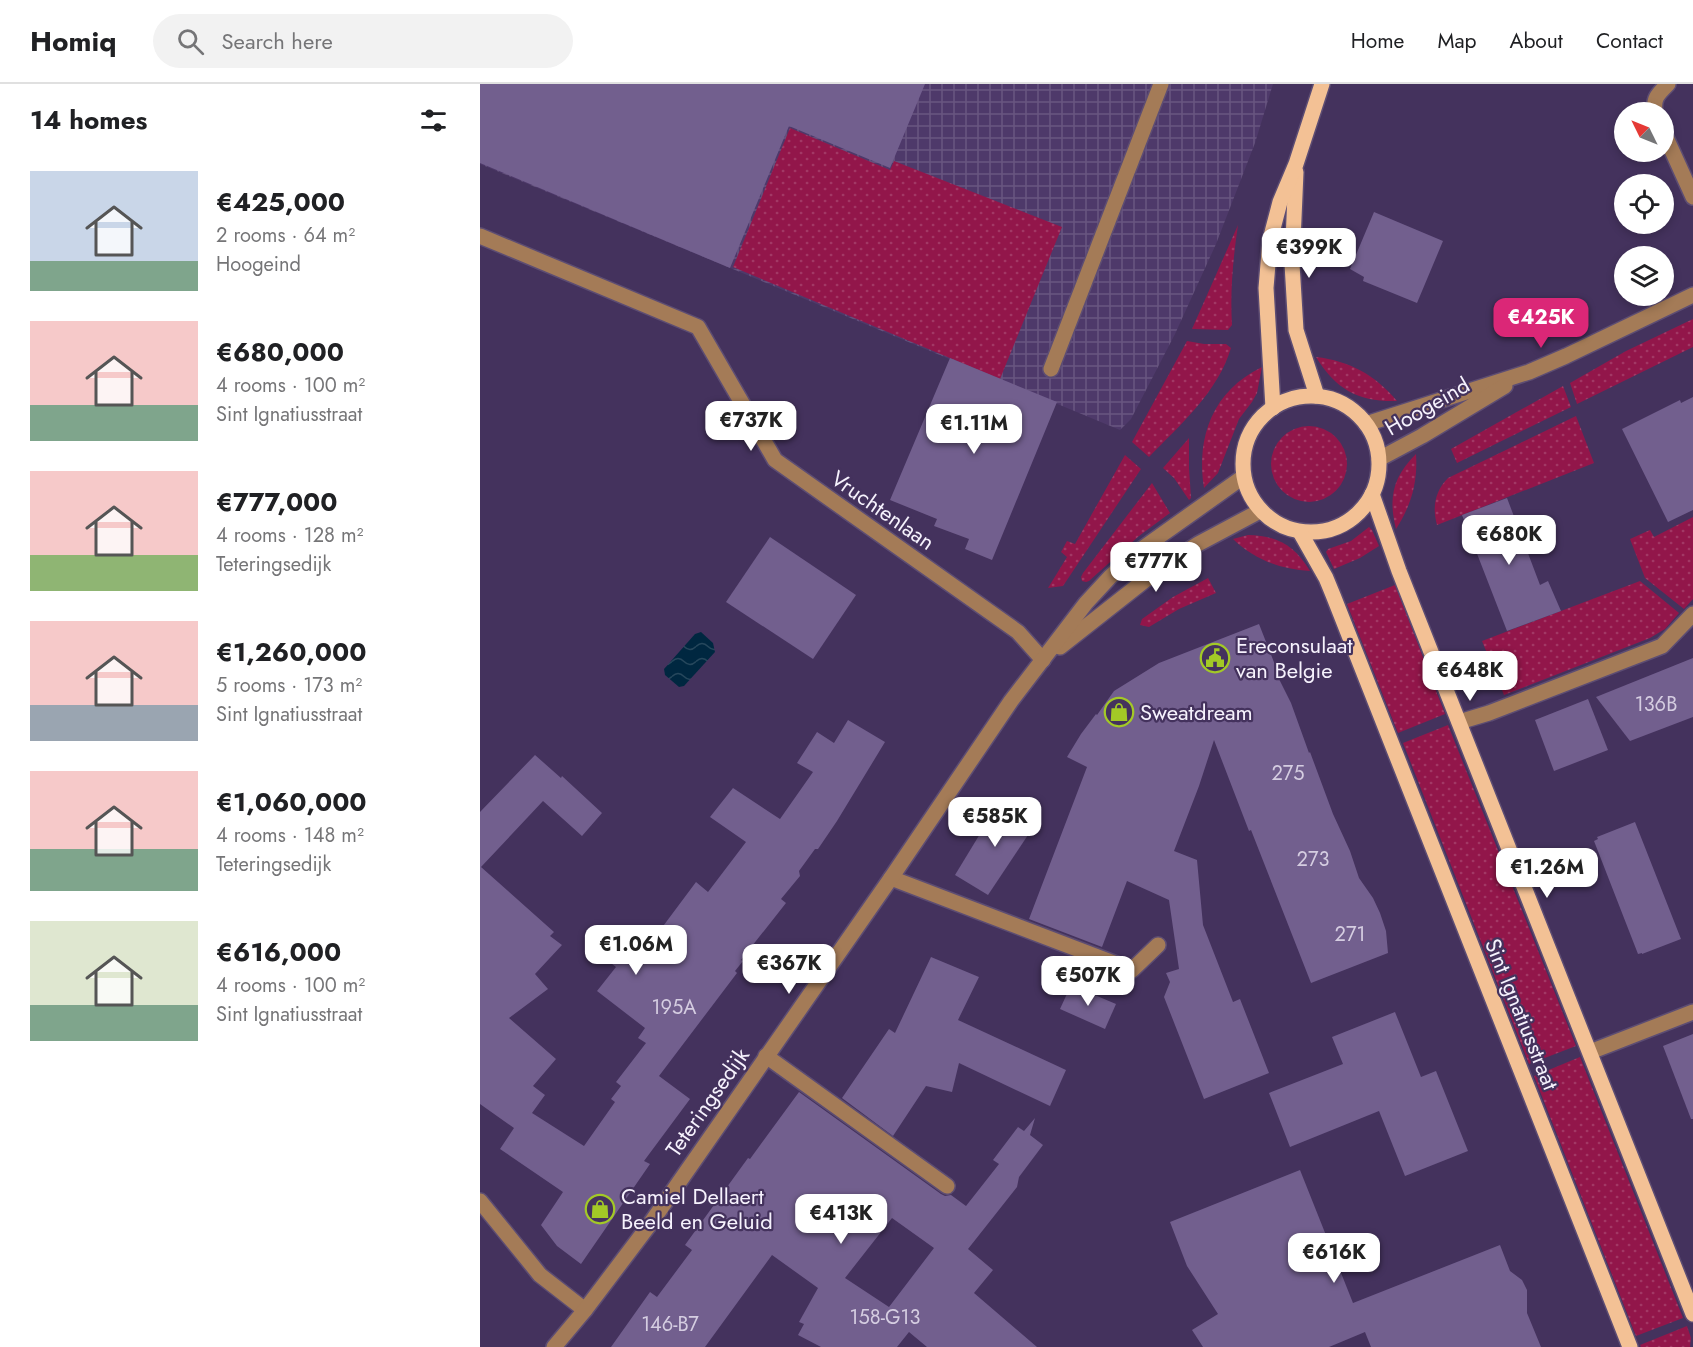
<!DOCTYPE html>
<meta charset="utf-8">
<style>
:root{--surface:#fff;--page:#f2f2f2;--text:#202124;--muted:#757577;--line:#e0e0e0;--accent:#db2777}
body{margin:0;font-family:Jost,sans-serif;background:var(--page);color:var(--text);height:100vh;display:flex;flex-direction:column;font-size:22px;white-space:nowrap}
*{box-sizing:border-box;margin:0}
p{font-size:20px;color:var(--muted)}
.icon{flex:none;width:33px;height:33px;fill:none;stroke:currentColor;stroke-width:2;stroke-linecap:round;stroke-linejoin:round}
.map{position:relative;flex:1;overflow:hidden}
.panel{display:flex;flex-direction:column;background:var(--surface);width:480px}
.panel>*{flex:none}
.needle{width:39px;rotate:313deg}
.controls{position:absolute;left:1134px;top:18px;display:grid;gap:12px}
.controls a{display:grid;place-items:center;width:60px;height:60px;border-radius:50%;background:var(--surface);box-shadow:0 3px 9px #0003;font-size:30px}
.price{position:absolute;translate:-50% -51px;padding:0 14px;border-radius:12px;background:#fff;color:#222;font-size:20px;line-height:39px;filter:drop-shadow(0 2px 3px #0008)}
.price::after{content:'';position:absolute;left:50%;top:36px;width:18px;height:14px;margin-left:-9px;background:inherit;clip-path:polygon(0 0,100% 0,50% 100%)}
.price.current{background:var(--accent);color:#fff}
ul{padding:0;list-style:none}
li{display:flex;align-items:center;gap:18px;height:150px;padding:0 30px}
li span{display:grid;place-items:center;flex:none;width:168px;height:120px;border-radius:0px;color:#555}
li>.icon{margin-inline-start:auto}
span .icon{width:72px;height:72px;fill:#fffc;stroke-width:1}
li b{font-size:26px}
h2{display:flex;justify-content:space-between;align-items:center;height:72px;padding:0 30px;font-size:26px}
header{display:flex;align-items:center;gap:36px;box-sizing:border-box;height:84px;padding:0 30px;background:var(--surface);border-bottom:2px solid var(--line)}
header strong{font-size:28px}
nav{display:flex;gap:33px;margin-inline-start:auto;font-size:21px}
.search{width:420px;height:54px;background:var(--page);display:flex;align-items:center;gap:15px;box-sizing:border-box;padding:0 21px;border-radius:33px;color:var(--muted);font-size:22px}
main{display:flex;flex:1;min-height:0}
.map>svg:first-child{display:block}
</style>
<header>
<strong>Homiq</strong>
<div class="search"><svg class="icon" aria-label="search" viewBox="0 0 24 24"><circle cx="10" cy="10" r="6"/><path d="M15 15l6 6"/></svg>Search here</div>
<nav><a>Home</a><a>Map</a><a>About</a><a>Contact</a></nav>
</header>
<main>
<section class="panel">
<h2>14 homes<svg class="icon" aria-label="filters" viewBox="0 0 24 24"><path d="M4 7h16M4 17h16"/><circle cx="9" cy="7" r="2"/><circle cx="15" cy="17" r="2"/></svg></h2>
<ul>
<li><span style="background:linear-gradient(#c9d6e8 75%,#7fa58c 0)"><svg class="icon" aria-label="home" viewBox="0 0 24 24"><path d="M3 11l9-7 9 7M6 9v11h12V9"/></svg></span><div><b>€425,000</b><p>2 rooms · 64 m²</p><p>Hoogeind</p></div></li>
<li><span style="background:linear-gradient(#f6c9c9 70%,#7fa58c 0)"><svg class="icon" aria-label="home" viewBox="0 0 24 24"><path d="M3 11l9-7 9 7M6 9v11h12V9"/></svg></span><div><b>€680,000</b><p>4 rooms · 100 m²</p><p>Sint Ignatiusstraat</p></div></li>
<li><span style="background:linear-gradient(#f6c9c9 70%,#8fb573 0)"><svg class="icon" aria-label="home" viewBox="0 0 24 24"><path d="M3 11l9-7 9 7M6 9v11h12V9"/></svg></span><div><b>€777,000</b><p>4 rooms · 128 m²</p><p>Teteringsedijk</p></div></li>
<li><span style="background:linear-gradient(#f6c9c9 70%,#9aa5b1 0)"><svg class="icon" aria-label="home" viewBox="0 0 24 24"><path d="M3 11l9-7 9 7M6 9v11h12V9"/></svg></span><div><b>€1,260,000</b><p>5 rooms · 173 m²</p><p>Sint Ignatiusstraat</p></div></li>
<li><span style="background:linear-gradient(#f6c9c9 65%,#7fa58c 0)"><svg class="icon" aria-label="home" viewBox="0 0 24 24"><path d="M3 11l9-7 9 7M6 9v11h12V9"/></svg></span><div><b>€1,060,000</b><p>4 rooms · 148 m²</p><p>Teteringsedijk</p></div></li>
<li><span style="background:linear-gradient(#dfe7d0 70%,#7fa58c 0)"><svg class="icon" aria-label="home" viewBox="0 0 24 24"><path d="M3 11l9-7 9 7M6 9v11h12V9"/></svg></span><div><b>€616,000</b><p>4 rooms · 100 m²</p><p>Sint Ignatiusstraat</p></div></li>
</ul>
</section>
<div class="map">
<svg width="1213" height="1263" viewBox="0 0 1213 1263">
<defs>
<pattern id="industrial-grid" width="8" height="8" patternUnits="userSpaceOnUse" patternTransform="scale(1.5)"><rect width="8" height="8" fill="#4e396a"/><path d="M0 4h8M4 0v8" fill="none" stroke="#685680"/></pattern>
<pattern id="grass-dots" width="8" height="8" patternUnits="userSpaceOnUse" patternTransform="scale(1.5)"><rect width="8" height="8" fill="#92164a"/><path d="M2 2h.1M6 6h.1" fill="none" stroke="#a23865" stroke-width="1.8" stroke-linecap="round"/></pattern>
<pattern id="water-waves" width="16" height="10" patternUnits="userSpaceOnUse" patternTransform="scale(1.5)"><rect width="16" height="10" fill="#002740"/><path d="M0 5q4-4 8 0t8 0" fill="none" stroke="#26475c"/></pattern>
</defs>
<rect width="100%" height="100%" fill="#44325d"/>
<polygon fill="url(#industrial-grid)" points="0,0 793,0 775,59 736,160 695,250 651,335 640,346 0,80"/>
<g fill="url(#grass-dots)">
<polygon points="310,44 410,86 414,77 582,143 520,295 253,183"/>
<path d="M758,141C753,175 750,207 752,241L748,246L712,245Z"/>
<polygon points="1213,235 1213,263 1097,320 1090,299 1146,267"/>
<path d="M707,257L724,260H746L751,264C738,308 700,341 669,373L652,358Z"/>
<path d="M836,273C870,277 895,291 917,317C879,318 856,306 836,273Z"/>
<path d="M782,283L777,309L772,318L759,335L738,389L724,404C716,352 733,307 782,283Z"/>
<polygon points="1083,302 1091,323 977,379 971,365"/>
<path d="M1096,332L1114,379L957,441C952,423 955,407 968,394Z"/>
<circle cx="829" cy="380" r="38"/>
<polygon points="709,354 709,384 711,414 709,416 694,394 683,384"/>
<path d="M936,370C938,398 931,422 916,445C908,413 913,393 936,370Z"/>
<polygon points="645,371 661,385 583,502 568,504 587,473 581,468 587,457 595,460"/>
<polygon points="672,399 690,429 659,452 609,497 606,498 602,497 601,493 603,489"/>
<polygon points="1213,433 1213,515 1204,525 1165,494 1150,455 1170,446 1174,453"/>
<polygon points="889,443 892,446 899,462 880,474 854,485 846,468 848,465 871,457"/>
<path d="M768,451C798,452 814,461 830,487C800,485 775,476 753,455Z"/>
<polygon points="728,494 736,509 699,525 669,543 660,541 662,535 693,513"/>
<polygon points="1160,497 1199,529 1185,545 1170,554 1024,611 1002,557"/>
<polygon points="915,501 965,630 918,649 867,520"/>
<polygon points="968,641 1096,962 1049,980 923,659"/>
<polygon points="1100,973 1203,1234 1156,1252 1054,992"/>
<polygon points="1207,1242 1211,1254 1210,1263 1161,1263 1160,1261"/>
</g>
<polygon fill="url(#water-waves)" points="221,548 233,559 235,568 204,602 199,603 185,591 184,585 215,550"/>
<g fill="#725f8e" fill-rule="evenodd">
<polygon points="0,0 445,0 410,84 309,42 250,184 0,79"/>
<polygon points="894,128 963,157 937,219 883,197 884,193 870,185"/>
<polygon points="470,274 577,318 512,476 485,465 489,455 454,442 457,435 410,416"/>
<polygon points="1213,313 1213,426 1188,438 1142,345 1200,316 1201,319"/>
<polygon points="1027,414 1060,501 1068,497 1081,527 1027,547 982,431"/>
<polygon points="290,453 376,511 333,575 246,518"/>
<polygon points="779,540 797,586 795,587 811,619 829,669 830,668 853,730 870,767 879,794 893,814 900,829 906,847 908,869 831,899 771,746 769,747 734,656 719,702 694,767 717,776 723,841 753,918 760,915 789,989 724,1015 684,913 690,898 686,889 699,885 689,816 647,797 622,863 549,835 607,683 587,673 601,650 616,630 617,631 634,607 679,579"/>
<polygon points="1213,574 1213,633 1150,657 1116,613"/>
<polygon points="1108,615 1128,666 1074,687 1055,636"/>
<polygon points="368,636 405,658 357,737 338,765 335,765 319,787 320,792 301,815 306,819 261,876 263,877 255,887 257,889 179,992 210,1015 164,1077 170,1080 101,1180 77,1162 61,1141 83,1108 20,1065 34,1044 0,1020 0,728 55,671 81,694 82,692 122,729 102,752 63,717 1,783 74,848 70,852 82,861 55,890 68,905 29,934 76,975 53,1002 65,1011 52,1029 104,1062 135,1018 131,1015 141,1002 136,998 166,959 158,954 165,944 117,907 136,883 123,873 146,844 169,861 216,798 228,808 266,758 230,733 253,704 300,735 333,688 317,679 337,648 354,659"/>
<polygon points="520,717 556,739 508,811 475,791"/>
<polygon points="1155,738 1201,855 1162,870 1162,869 1158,870 1114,757 1118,755 1117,753"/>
<polygon points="451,873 499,893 478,936 586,986 570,1022 479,979 472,1008 446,1002 413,1052 362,1014 409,945 415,949"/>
<polygon points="591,901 636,920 625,945 580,925"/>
<polygon points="915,928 941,993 956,987 988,1067 925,1092 899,1027 810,1063 789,1009 863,980 852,953"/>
<polygon points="1213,950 1213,1035 1211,1035 1183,962"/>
<path d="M319,1008L461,1110L465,1112L471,1111L486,1122L519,1080L513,1076L538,1043L544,1047L555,1034L550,1051L563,1061L539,1093L537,1103L488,1165L513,1186L494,1209L557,1263H447L429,1248L417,1263H341L318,1251L324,1240L319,1238L338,1204L292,1171L225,1263H131L170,1208L177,1213L212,1166L205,1161L268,1074L270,1075ZM412,1134L454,1164L409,1223L365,1194Z"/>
<polygon points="820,1086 873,1219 1020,1161 1030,1187 1042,1196 1047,1206 1047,1229 1061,1263 891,1263 885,1248 849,1263 723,1263 712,1246 738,1230 707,1182 690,1138"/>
</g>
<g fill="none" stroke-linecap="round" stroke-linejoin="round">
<g stroke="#5d4d73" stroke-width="18">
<g id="minor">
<path d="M1175,28C1173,14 1178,10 1188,0"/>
<polyline points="1184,49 1213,113"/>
<polyline points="0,152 218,243 295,376 538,548 563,576"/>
<polyline points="571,285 681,0"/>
<polyline points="886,340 1049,288 1086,272 1213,211"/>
<polyline points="899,375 942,352 1025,302"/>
<polyline points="580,563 683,482 718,460 780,427"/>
<polyline points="979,638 1009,629 1182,562 1213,530"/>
<polyline points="411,794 652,886 678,861"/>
<polyline points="1110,968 1213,928"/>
<polyline points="286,972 467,1102"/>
<polyline points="0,1117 60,1191 105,1226"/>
<polyline points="74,1263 105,1226 170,1140 411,794 531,617 606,519 630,493 656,469 763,393"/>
</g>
</g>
<g stroke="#5d4d73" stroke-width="18">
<g id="major">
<polyline points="816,88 812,180 816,246 837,312"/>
<circle cx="831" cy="380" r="68"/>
<polyline points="793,324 786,204 790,156 800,118 816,80 842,0"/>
<polyline points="892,410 919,487 1213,1230"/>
<polyline points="820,448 846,494 853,511 1150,1263"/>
</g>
</g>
<use href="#minor" stroke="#a47b57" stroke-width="15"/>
<use href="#major" stroke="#f3c195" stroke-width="15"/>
</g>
<defs>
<g id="civic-ring" transform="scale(1.5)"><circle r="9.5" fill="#44325d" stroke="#a3c926" stroke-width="1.5"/><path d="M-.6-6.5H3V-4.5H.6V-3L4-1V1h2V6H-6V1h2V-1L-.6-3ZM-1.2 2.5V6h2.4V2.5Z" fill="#a3c926"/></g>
<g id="shop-ring" transform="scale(1.5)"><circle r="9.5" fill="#44325d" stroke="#a3c926" stroke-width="1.5"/><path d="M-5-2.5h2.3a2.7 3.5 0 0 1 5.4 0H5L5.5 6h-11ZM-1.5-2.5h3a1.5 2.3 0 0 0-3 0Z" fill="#a3c926"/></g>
</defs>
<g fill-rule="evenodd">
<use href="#civic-ring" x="735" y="574"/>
<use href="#shop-ring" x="639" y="628"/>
<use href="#shop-ring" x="120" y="1125"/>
</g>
<g text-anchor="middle" stroke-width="4.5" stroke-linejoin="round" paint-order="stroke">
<g font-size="20" fill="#d5cde1">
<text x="1176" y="627">136B</text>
<text x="808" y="696">275</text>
<text x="833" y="782">273</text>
<text x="870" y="857">271</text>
<text x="194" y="930">195A</text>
<text x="405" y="1240">158-G13</text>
<text x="190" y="1247">146-B7</text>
</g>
<g font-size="22" fill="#f6f2fd" stroke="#44325d">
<text transform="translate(947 322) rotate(-30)" y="8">Hoogeind</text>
<text transform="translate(403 426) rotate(35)" y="8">Vruchtenlaan</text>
<text transform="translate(1042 930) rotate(68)" y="8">Sint Ignatiusstraat</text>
<text transform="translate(227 1018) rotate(-55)" y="8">Teteringsedijk</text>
</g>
<g font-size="22" fill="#f6f2fd" stroke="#44325d" text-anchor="start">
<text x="756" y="569">Ereconsulaat<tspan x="756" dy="25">van Belgie</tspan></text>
<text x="660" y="636">Sweatdream</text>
<text x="141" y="1120">Camiel Dellaert<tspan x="141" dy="25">Beeld en Geluid</tspan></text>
</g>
</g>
</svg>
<div class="controls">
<a><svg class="needle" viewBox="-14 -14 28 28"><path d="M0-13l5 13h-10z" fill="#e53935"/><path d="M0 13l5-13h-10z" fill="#757577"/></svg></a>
<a><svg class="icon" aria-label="locate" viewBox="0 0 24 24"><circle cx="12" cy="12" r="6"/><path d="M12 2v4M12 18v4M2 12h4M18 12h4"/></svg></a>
<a><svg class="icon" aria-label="layers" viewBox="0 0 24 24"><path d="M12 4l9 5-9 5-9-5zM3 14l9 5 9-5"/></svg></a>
</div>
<b class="price" style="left:829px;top:195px">€399K</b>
<b class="price current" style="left:1061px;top:265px">€425K</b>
<b class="price" style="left:271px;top:368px">€737K</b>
<b class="price" style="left:494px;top:371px">€1.11M</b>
<b class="price" style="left:1029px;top:482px">€680K</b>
<b class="price" style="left:676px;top:509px">€777K</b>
<b class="price" style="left:990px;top:618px">€648K</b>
<b class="price" style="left:515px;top:764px">€585K</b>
<b class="price" style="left:1067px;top:815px">€1.26M</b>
<b class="price" style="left:156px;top:892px">€1.06M</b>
<b class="price" style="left:309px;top:911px">€367K</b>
<b class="price" style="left:608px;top:923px">€507K</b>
<b class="price" style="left:361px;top:1161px">€413K</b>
<b class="price" style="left:854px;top:1200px">€616K</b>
</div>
</main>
